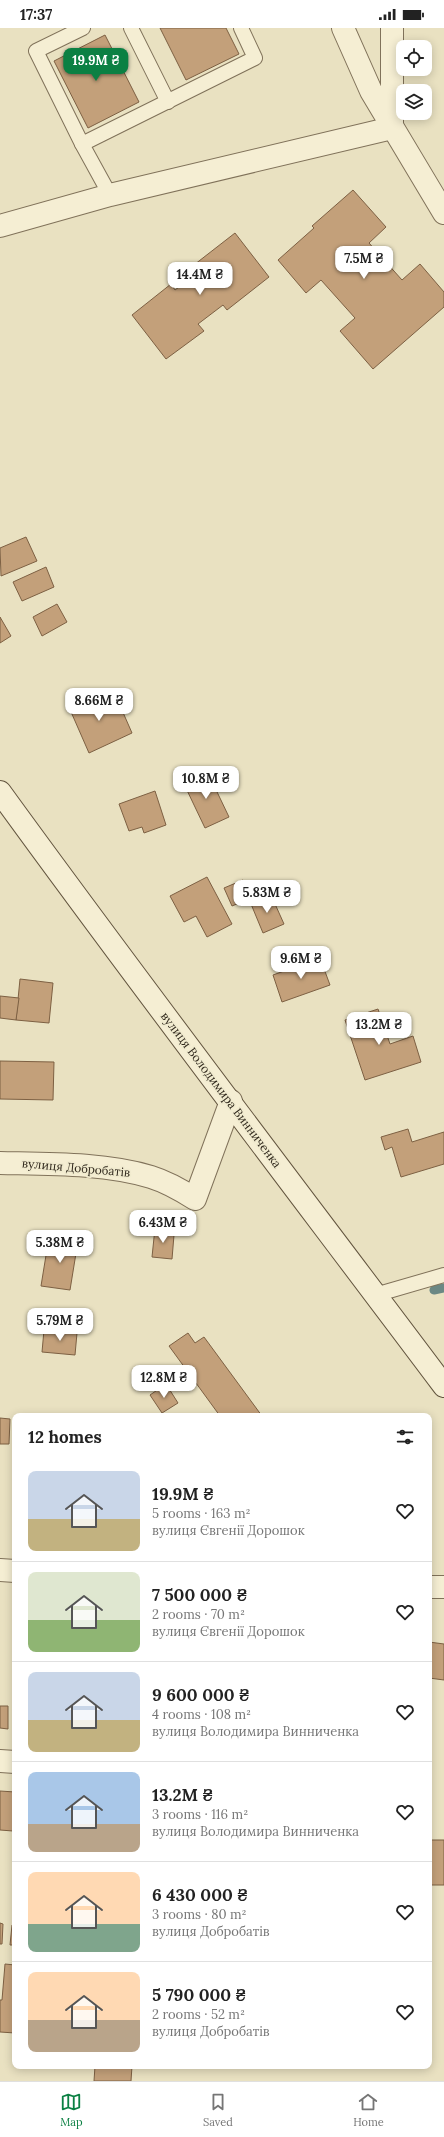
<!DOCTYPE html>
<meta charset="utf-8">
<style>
:root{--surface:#fff;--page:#f2f2f2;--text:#222;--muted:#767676;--line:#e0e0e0;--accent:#0b8043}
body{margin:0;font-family:Lora,serif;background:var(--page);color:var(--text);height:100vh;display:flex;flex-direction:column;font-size:15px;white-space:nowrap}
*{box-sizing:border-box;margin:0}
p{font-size:13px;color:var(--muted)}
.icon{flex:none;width:22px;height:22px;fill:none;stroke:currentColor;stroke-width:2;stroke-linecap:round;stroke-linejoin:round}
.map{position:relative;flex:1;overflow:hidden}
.drawer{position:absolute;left:12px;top:1385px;width:420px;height:656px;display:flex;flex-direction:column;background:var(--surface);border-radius:8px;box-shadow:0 2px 10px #0003}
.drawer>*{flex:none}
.tools{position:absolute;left:396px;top:12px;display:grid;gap:8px}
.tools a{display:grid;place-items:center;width:36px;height:36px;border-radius:8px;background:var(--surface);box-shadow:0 2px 10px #0003;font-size:20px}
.price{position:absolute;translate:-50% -34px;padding:0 9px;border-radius:8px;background:#fff;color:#222;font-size:13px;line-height:26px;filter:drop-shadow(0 1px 2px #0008)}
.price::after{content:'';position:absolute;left:50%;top:24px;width:12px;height:9px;margin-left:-6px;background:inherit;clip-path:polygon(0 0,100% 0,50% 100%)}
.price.on{background:var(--accent);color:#fff}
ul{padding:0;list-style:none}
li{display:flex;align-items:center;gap:12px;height:100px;padding:0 16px}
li+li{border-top:1px solid var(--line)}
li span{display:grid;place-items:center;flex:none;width:112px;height:80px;border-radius:8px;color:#555}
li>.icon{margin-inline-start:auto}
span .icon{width:48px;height:48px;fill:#fffc;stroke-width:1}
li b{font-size:17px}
h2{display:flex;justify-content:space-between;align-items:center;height:48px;padding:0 16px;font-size:17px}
.status{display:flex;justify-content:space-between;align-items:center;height:28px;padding:0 20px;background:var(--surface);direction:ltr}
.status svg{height:11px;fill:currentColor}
.tabs{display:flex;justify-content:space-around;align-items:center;height:56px;border-top:1px solid var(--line);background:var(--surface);font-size:11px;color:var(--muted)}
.tabs a{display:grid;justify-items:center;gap:2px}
.tabs .on{color:var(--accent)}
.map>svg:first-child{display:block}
</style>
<div class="status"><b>17:37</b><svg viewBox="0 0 49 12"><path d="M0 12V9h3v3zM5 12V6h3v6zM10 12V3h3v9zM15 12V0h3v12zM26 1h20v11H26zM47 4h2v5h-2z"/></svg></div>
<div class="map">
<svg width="444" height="2053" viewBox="0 0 444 2053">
<rect width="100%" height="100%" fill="#e9e1c1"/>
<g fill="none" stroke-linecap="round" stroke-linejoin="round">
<polyline stroke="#6b8884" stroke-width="9" points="434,1262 444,1260"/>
</g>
<g fill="#c3a07a" stroke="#7d6043">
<polygon points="160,0 226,0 239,26 186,52"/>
<polygon points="105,7 139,74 88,100 54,33"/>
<polygon points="353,162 386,199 369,215 402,252 420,236 444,264 444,279 373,341 340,303 355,290 321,252 306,265 278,232 314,200 312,198"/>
<polygon points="235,205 269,249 227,282 223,277 198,296 204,303 166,331 132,287 171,256 175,262 195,247 190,240"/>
<polygon points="26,509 37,533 1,548 0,520"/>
<polygon points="46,539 54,559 22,573 13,554"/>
<polygon points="57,576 67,594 42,608 33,589"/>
<polygon points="0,589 11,608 0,615"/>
<polygon points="97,663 105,679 118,673 132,705 89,725 68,677"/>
<polygon points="208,745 229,789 205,800 184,756"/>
<polygon points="155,763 166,797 144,805 142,799 129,803 119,776"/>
<polygon points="207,849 232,896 207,909 196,888 184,894 170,868"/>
<polygon points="243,852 251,870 232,878 224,860"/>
<polygon points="271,867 284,896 263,905 251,876"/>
<polygon points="320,930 330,957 282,974 273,947"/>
<polygon points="20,951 53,955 49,995 16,992"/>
<polygon points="0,968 19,970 16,992 0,990"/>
<polygon points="378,981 390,1016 413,1008 421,1034 365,1052 345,992"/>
<polygon points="0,1033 54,1034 53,1072 0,1071"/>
<polygon points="408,1101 412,1114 444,1104 444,1136 401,1149 392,1119 385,1122 381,1109"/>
<polygon points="155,1200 167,1201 166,1206 174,1207 172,1231 152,1229"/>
<polygon points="49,1209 78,1213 70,1262 41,1258"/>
<polygon points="44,1302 77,1305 75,1327 42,1324"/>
<polygon points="188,1305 195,1315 204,1309 262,1388 220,1388 169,1318"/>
<polygon points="166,1356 178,1375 162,1385 150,1367"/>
<polygon points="0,1390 10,1391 9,1416 0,1416"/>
<polygon points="429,1614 444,1616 444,1652 429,1650"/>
<polygon points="0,1678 8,1678 8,1701 0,1700"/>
<polygon points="0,1763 15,1764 13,1803 0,1802"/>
<rect x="429" y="1812" width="15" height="45"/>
<polygon points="0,1895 3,1896 2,1916 0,1916"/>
<polygon points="12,1897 15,1897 15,1917 10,1917"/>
<polygon points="5,1936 15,1937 15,2005 0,2004 0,1972 2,1972"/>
<polygon points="95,2038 132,2038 131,2053 94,2053"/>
</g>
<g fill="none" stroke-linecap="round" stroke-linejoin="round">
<g stroke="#80725a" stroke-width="16">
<g id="service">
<polyline points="83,0 36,23 82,116 110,167"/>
<polyline points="131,0 168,74"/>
<polyline points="82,116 255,30 241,0"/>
<polyline points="375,1267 444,1247"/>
</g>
</g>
<g stroke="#80725a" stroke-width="24">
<g id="minor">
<polyline points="343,0 371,63 444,185"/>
<polyline points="0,198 110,167 392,100 392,0"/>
<path d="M0,1135C48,1136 105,1135 151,1149C167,1154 181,1162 195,1171L231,1073"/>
<polyline points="0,1542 15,1543"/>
<polyline points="429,1559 444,1559"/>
<polyline points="0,1733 15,1734"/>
</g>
</g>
<g stroke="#62543e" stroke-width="24">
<path id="secondary" d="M0,764C145,964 296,1161 444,1358"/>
</g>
<use href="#service" stroke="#f5eed3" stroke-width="14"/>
<use href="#minor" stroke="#f5eed3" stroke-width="22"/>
<use href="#secondary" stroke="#f5eed3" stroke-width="22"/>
</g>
<g text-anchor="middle" stroke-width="3.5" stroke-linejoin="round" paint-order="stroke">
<g font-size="12" fill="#31291d" stroke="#f1ebcf">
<text transform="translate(221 1062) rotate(53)" y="4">вулиця Володимира Винниченка</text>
<text transform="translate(76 1140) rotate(5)" y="4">вулиця Добробатів</text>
</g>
</g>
</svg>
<div class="tools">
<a><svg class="icon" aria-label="locate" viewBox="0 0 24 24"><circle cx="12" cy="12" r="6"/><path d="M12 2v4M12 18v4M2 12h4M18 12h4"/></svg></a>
<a><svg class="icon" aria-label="layers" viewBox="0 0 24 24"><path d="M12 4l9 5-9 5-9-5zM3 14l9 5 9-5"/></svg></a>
</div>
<b class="price on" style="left:96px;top:54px">19.9M ₴</b>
<b class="price" style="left:364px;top:252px">7.5M ₴</b>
<b class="price" style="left:200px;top:268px">14.4M ₴</b>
<b class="price" style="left:99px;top:694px">8.66M ₴</b>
<b class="price" style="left:206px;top:772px">10.8M ₴</b>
<b class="price" style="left:267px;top:886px">5.83M ₴</b>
<b class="price" style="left:301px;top:952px">9.6M ₴</b>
<b class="price" style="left:379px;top:1018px">13.2M ₴</b>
<b class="price" style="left:163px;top:1216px">6.43M ₴</b>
<b class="price" style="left:60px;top:1236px">5.38M ₴</b>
<b class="price" style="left:60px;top:1314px">5.79M ₴</b>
<b class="price" style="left:164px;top:1371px">12.8M ₴</b>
<section class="drawer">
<h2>12 homes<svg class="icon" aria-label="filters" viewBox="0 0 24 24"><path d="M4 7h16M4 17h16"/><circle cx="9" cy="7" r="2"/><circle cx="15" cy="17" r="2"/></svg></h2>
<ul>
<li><span style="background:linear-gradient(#c9d6e8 60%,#c2b280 0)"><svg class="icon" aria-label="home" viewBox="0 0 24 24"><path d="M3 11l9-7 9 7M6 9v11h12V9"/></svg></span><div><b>19.9M ₴</b><p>5 rooms · 163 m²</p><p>вулиця Євгенії Дорошок</p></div><svg class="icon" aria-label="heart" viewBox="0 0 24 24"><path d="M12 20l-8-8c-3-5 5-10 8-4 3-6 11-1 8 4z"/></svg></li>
<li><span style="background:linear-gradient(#dfe7d0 60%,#8fb573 0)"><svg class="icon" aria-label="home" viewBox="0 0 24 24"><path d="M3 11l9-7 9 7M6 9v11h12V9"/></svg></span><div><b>7 500 000 ₴</b><p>2 rooms · 70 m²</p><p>вулиця Євгенії Дорошок</p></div><svg class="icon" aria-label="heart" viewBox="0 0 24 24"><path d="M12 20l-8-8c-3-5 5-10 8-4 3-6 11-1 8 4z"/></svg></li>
<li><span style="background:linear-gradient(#c9d6e8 60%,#c2b280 0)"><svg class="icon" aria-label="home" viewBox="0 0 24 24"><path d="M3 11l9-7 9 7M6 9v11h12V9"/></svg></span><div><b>9 600 000 ₴</b><p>4 rooms · 108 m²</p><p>вулиця Володимира Винниченка</p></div><svg class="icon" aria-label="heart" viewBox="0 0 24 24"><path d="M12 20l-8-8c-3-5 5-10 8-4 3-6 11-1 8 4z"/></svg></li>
<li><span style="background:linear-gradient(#a9c7e8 65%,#b9a48a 0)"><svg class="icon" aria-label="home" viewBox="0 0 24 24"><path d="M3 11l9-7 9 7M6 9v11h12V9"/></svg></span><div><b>13.2M ₴</b><p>3 rooms · 116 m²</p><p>вулиця Володимира Винниченка</p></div><svg class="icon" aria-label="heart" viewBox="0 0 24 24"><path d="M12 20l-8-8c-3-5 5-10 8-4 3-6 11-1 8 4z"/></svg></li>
<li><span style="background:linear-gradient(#ffd9b3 65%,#7fa58c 0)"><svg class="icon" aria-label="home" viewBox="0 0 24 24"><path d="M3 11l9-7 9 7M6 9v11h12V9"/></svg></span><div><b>6 430 000 ₴</b><p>3 rooms · 80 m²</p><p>вулиця Добробатів</p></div><svg class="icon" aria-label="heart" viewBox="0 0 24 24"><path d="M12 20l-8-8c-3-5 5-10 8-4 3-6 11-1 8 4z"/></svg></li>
<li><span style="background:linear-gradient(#ffd9b3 60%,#b9a48a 0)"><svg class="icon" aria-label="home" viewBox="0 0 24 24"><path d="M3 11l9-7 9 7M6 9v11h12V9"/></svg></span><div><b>5 790 000 ₴</b><p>2 rooms · 52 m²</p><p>вулиця Добробатів</p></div><svg class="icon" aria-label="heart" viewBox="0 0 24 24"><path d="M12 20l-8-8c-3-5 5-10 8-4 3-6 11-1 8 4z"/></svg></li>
</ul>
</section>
</div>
<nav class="tabs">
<a class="on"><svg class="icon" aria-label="map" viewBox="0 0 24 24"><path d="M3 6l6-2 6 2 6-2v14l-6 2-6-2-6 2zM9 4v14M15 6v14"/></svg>Map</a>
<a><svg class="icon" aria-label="saved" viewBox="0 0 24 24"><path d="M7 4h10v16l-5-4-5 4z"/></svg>Saved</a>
<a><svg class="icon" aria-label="home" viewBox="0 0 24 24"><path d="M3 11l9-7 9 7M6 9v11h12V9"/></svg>Home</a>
</nav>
